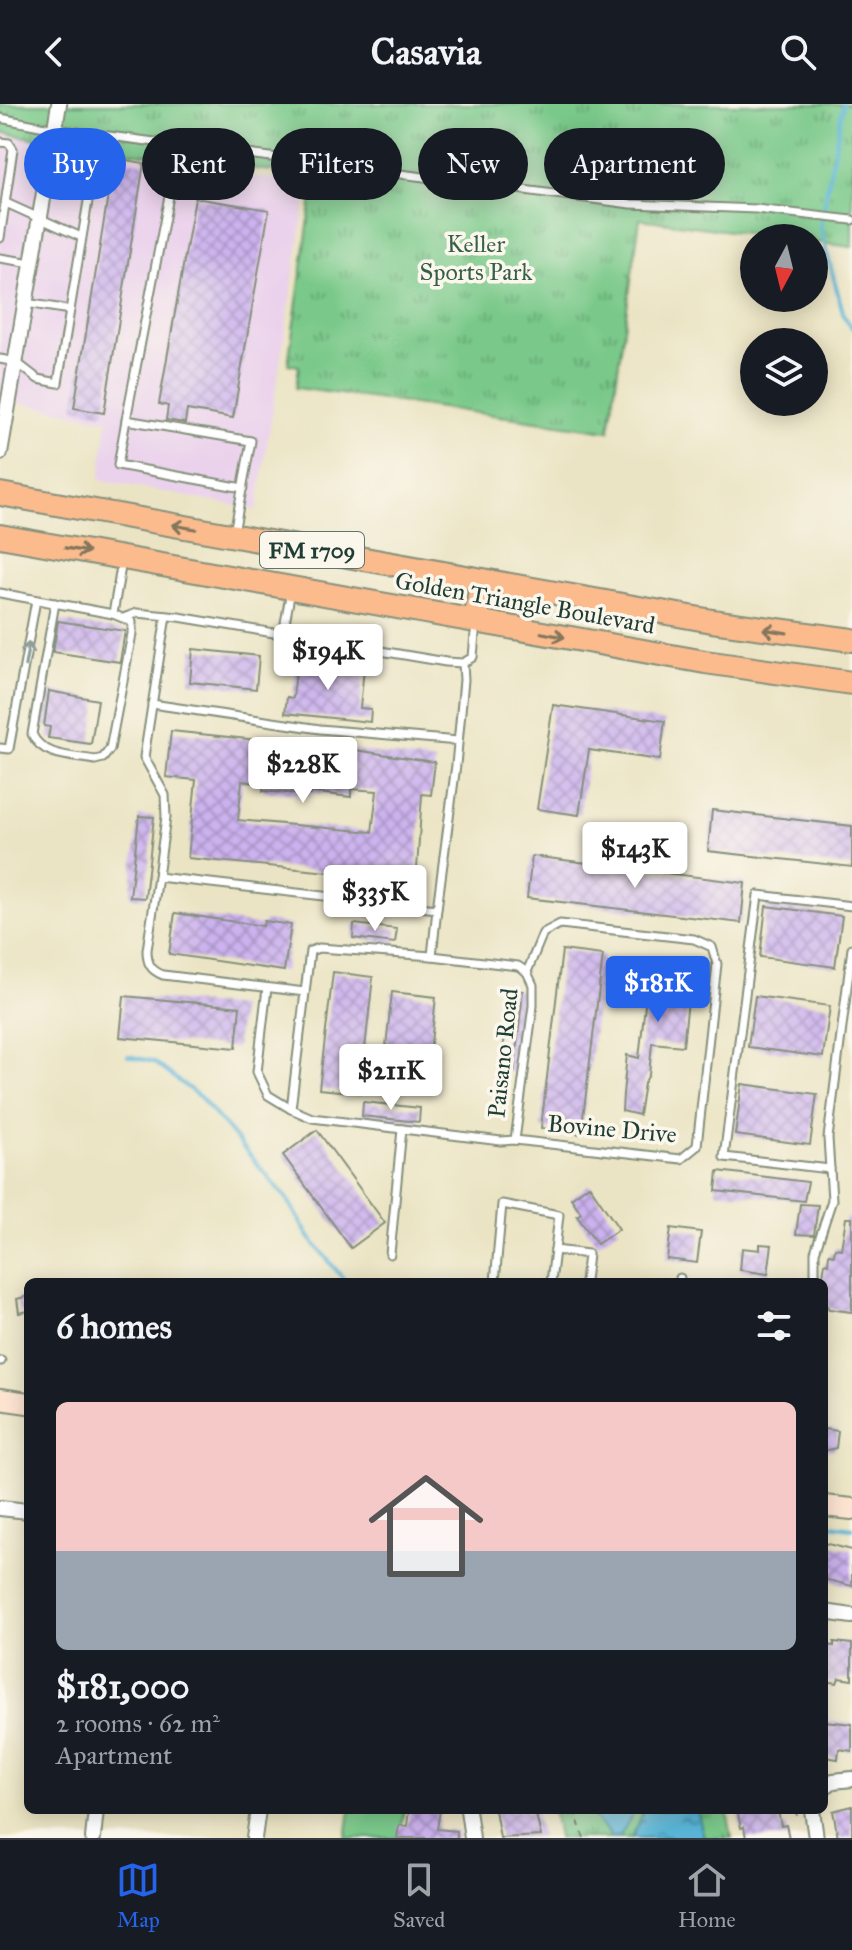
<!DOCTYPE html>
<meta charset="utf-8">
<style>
:root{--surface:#171b24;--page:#242831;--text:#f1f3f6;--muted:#9ea1a6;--line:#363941;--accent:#2563eb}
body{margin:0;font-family:"IM FELL Great Primer",serif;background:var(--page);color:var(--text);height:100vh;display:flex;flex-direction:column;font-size:30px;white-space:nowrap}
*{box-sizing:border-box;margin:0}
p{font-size:26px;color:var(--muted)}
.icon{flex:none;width:44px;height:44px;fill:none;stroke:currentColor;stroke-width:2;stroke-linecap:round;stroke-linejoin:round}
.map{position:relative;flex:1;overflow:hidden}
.drawer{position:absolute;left:24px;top:1174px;width:804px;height:536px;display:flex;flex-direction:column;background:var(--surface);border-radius:12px;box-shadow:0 4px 20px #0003}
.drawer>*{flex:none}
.hud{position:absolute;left:24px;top:24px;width:804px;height:72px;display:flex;gap:16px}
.needle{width:52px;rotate:187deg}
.tools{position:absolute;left:740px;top:120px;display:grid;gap:16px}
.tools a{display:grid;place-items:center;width:88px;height:88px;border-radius:50%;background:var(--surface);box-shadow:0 4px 20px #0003;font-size:40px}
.price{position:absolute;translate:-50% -68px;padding:0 18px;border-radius:8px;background:#fff;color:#222;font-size:26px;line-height:52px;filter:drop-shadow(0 2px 4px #0008)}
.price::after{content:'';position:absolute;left:50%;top:48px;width:24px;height:18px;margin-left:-12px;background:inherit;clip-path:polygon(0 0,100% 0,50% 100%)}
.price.active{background:var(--accent);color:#fff}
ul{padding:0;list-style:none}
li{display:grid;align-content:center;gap:16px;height:424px;padding:0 32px}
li+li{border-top:2px solid var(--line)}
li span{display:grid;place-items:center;height:248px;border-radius:12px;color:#555}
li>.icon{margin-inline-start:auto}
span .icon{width:144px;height:144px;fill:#fffc;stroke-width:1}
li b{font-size:34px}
h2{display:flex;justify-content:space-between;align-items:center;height:96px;padding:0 32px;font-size:34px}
.chip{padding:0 28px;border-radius:36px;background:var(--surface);box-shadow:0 4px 20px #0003;font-size:28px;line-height:72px}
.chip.active{background:var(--accent);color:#fff}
header{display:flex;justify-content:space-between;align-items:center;height:104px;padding:0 32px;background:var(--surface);font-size:36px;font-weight:800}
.tab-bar{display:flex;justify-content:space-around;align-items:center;height:112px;border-top:2px solid var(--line);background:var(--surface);font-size:22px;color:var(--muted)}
.tab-bar a{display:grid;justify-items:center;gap:4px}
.tab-bar .active{color:var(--accent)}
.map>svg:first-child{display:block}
</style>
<header><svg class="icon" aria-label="back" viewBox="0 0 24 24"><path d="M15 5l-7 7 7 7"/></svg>Casavia<svg class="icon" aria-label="search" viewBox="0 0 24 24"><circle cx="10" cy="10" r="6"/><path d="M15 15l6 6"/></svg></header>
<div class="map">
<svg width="852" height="1734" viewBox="0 0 852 1734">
<defs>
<pattern id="park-tufts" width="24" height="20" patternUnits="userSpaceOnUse" patternTransform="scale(2)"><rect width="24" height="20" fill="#7ac98a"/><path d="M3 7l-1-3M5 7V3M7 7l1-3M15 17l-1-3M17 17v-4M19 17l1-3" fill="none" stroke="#63a472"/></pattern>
<pattern id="water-ripples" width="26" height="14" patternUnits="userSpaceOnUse" patternTransform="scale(2)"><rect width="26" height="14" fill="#5ab6d8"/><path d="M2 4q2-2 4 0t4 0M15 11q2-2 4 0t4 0" fill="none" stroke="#4a95b0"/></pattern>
<pattern id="building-cross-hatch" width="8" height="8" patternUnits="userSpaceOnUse" patternTransform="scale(2)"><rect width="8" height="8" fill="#ccb2ee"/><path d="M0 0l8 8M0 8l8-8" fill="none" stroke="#a592c2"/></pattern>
</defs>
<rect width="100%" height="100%" fill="#fbf7ec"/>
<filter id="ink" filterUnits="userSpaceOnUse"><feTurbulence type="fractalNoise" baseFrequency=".0125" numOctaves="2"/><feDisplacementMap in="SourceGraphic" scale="16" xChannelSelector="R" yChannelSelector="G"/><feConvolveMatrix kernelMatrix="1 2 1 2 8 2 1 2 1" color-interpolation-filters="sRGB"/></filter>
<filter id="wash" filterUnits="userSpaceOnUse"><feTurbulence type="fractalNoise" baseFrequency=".006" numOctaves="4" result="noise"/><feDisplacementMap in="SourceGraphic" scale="32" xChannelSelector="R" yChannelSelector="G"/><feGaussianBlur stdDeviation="1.8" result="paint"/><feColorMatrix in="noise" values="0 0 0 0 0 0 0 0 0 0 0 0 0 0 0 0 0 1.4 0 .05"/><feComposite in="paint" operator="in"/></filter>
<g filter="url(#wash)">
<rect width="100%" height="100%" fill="#ebe4c4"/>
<polygon fill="#ead1ec" points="0,30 308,81 257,406 100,376 107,316 0,295"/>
<polygon fill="#7ac98a" stroke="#4c835f" stroke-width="2" points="350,1706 404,1706 400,1734 346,1734"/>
<g fill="url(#park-tufts)" stroke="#4c835f" stroke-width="2">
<polygon points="0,0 852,0 852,143 814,138 814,134 782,134 640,115 609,327 296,284 299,262 288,260 315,73 47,37 0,28"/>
<polygon points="553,1706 727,1706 732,1734 558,1734"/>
</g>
<g fill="url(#water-ripples)" stroke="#3c7a86" stroke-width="2">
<polygon points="586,1706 635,1706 619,1734 610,1734 608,1728"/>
<polygon points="644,1706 697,1706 704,1734 632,1734"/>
</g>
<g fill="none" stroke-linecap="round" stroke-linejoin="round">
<g stroke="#5ab6d8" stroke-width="4">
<polyline points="843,0 820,123 844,212 852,224"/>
<polyline points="128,952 154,958 201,994 287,1095 309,1133 346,1178"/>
<polyline points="824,1420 852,1424"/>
</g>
</g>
<g id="blocks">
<g fill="url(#building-cross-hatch)" fill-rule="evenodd">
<polygon points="114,54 144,59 104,309 74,304"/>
<polygon points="195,94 269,106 233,314 187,306 185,319 166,316 168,302 159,300"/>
<polygon points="58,517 125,527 120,558 53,548"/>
<polygon points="193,545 259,552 256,585 190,578"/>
<polygon points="297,557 364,564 360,604 371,605 370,618 285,609 287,593 293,594"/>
<polygon points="49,587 98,596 91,640 48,634 50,623 44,622"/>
<polygon points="553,601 665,617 660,656 589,646 579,711 537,705"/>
<path d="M171,627L355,646L435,658L431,691L422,690L416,780L389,778V774L188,754L196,676L166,673ZM242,677L264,680L263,687L310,691V688L351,693V685L377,687L372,728L238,716Z"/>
<polygon points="712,706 852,722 852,763 708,747"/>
<polygon points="139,712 154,713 145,794 130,793"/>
<polygon points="532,752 745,779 741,819 527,794"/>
<polygon points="766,802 842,812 835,863 760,853"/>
<polygon points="175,809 263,822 264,817 291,821 284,867 169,850"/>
<polygon points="354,820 397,825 395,839 353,834"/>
<polygon points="562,846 603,851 581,1030 541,1024"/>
<polygon points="650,856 692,861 683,942 652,939 649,971 644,979 639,1011 622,1007 623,990 627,951 639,954"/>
<polygon points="333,868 373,873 360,989 319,985"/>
<polygon points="510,885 523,887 514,968 501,966"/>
<polygon points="392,888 436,893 430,948 406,945 406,953 385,951"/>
<polygon points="124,892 240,903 236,944 120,933"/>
<polygon points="755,892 830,902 823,953 748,943"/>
<polygon points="742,980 817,990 810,1041 735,1031"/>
<polygon points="363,998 420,1004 419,1018 362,1012"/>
<polygon points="317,1026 385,1119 351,1144 283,1051"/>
<polygon points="718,1067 808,1078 804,1097 716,1087"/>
<polygon points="589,1081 619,1125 597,1140 577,1112 581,1109 571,1094"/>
<polygon points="800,1100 818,1101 814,1131 796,1130"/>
<polygon points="846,1114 852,1114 852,1208 829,1205 824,1198 824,1178 822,1178 825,1159 828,1160 829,1150 834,1151 835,1144 841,1145"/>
<polygon points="671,1124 701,1128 697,1159 667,1155"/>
<polygon points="760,1140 772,1141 768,1170 740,1166 742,1144 760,1146"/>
<polygon points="28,1192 28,1207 19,1209 17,1195"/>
<polygon points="824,1325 838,1327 836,1344 824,1347"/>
<polygon points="824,1439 852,1446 852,1482 824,1475"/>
<polygon points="834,1538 852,1540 852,1576 839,1574 837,1579 824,1577 824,1541 834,1542"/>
<polygon points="824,1617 852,1620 852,1647 839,1645 838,1655 824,1653"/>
<polygon points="852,1702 852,1734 838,1734 833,1707"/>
<polygon points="409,1706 440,1706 437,1725 457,1727 457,1734 397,1734 399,1721 407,1722"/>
<polygon points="495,1706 535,1706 541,1732 500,1734"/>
<polygon points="737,1706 778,1706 781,1722 786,1721 789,1734 746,1734 744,1723 741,1724"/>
</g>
</g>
</g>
<g filter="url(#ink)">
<use href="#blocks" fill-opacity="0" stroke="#85907c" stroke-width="2"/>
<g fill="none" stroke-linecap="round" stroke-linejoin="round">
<g stroke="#85907c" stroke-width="11">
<g id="lane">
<polyline points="0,14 55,25 631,100 756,105 852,116"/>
<polyline points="0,38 9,39 13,45 0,134"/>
<polyline points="179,40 126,316 251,337 234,429"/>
<polyline points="6,99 81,133"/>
<polyline points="0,154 32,159"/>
<polyline points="26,199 70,206"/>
<polyline points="0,255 16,258 38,275 58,279 91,79 48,69"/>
<polyline points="126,316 118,361 243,384"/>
<polyline points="0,489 113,510 122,457"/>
<path d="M55,499L32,630C42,653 73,652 95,656L103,654L110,645L132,530V518L113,510"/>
<polyline points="166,512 144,653 165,691 166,713 158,773 437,805 456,661 464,576 463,559"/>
<polyline points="126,513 137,509 179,513 446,558 463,559 473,553 476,518"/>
<polyline points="283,530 291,486"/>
<polyline points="152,600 320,625 458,637"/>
<polyline points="0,644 9,645 36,496"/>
<path d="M158,773L147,846C147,859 150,866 163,871L305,888"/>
<polygon points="560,820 694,835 712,843 717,860 697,1042 681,1055 515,1036 501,1037 312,1014 291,1005 310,847 319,844 432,852 518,862 527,868 543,829"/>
<polyline points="432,852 437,805"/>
<polyline points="267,884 257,968 268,991 291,1005"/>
<polyline points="515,1036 533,902 533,881 527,868"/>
<polyline points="830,1065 724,1053 758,791 852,802"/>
<polyline points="390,1150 402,1025"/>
<polyline points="495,1178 502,1100 559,1111 555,1146 588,1150 585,1178"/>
<polyline points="551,1178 555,1146"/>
<polyline points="680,1178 680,1174"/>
<polyline points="815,1178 815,1148 832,1096 828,1034 852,844"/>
<polyline points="0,1257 1,1257"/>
</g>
</g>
<g stroke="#85907c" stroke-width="18">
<g id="street">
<polyline points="0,349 59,0"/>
<polyline points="0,1404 28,1407"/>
<polyline points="824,1508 852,1512"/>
<polyline points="824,1683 833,1677 852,1675"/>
<polyline points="468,1706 472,1734"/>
<polyline points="812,1706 816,1734"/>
<polyline points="93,1734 96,1706"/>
<polyline points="254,1734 258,1706"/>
</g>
</g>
<g stroke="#85907c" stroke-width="24">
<g id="secondary">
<polyline points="0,1295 28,1299"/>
<polyline points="824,1402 852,1405"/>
</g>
</g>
<g stroke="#85907c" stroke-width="26">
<g id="primary">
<polyline points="0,390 712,517 852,536"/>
<polyline points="0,432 705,558 852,579"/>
<polyline points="476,516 481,476"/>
</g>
</g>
<g stroke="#85907c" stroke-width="2" stroke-dasharray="6 6" stroke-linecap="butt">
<polyline points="574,1706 584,1734"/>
<polyline points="795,1706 799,1717"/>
</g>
<use href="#lane" stroke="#fff" stroke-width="7"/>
<use href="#street" stroke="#fff" stroke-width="14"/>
<use href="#secondary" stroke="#fde4d1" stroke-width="20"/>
<use href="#primary" stroke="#fbbb8d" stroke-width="22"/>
</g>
<defs><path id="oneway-shaft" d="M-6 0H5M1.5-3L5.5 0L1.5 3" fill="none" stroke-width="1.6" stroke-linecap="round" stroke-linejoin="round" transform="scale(2)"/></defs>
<g stroke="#82765c">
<use href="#oneway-shaft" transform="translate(184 423) rotate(-170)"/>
<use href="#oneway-shaft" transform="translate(77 446) rotate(10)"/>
<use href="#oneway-shaft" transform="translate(775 527) rotate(-171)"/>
<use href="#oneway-shaft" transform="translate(553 531) rotate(11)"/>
</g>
<use stroke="#8f9e9a" href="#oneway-shaft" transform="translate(27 550) rotate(-80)"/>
</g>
<g text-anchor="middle" stroke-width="7" stroke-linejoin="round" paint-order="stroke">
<rect fill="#fbf7ec" stroke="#61756b" stroke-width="2" x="260" y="428" width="104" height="36" rx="6"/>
<g font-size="22" font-weight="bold" fill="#1f3d34">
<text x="312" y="454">FM 1709</text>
</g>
<g font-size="24" fill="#36604a" stroke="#fbf7ec">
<text x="476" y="148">Keller<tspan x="476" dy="28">Sports Park</tspan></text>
</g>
<g font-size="24" fill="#1f3d34" stroke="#fbf7ec">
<text transform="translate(525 499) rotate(10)" y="8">Golden Triangle Boulevard</text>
<text transform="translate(503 949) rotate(-84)" y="8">Paisano Road</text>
<text transform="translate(612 1025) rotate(5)" y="8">Bovine Drive</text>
</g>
</g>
</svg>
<div class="tools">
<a><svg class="needle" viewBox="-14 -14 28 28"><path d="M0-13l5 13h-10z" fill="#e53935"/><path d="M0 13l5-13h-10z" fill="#9ea1a6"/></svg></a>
<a><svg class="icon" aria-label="layers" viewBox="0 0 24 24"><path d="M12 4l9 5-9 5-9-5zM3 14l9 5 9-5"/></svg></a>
</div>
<b class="price" style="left:328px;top:588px">$194K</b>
<b class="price" style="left:303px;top:701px">$228K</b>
<b class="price" style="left:635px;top:786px">$143K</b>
<b class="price" style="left:375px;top:829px">$335K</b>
<b class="price active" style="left:658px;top:920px">$181K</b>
<b class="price" style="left:391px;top:1008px">$211K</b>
<div class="hud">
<a class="chip active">Buy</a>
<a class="chip">Rent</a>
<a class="chip">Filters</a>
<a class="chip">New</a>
<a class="chip">Apartment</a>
</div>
<section class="drawer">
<h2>6 homes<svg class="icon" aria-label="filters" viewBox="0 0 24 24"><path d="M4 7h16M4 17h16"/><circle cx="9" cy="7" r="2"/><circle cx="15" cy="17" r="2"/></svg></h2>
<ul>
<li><span style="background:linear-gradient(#f6c9c9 60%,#9aa5b1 0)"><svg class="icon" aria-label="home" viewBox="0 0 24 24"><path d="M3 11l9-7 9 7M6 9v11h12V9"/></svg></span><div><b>$181,000</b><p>2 rooms · 62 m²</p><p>Apartment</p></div></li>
</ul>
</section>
</div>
<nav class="tab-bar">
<a class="active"><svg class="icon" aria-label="map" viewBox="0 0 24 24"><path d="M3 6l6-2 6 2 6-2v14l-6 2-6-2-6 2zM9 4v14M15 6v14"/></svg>Map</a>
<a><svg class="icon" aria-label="saved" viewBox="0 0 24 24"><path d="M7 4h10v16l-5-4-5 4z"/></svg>Saved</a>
<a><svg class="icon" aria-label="home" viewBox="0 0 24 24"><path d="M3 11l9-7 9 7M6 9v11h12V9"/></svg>Home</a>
</nav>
